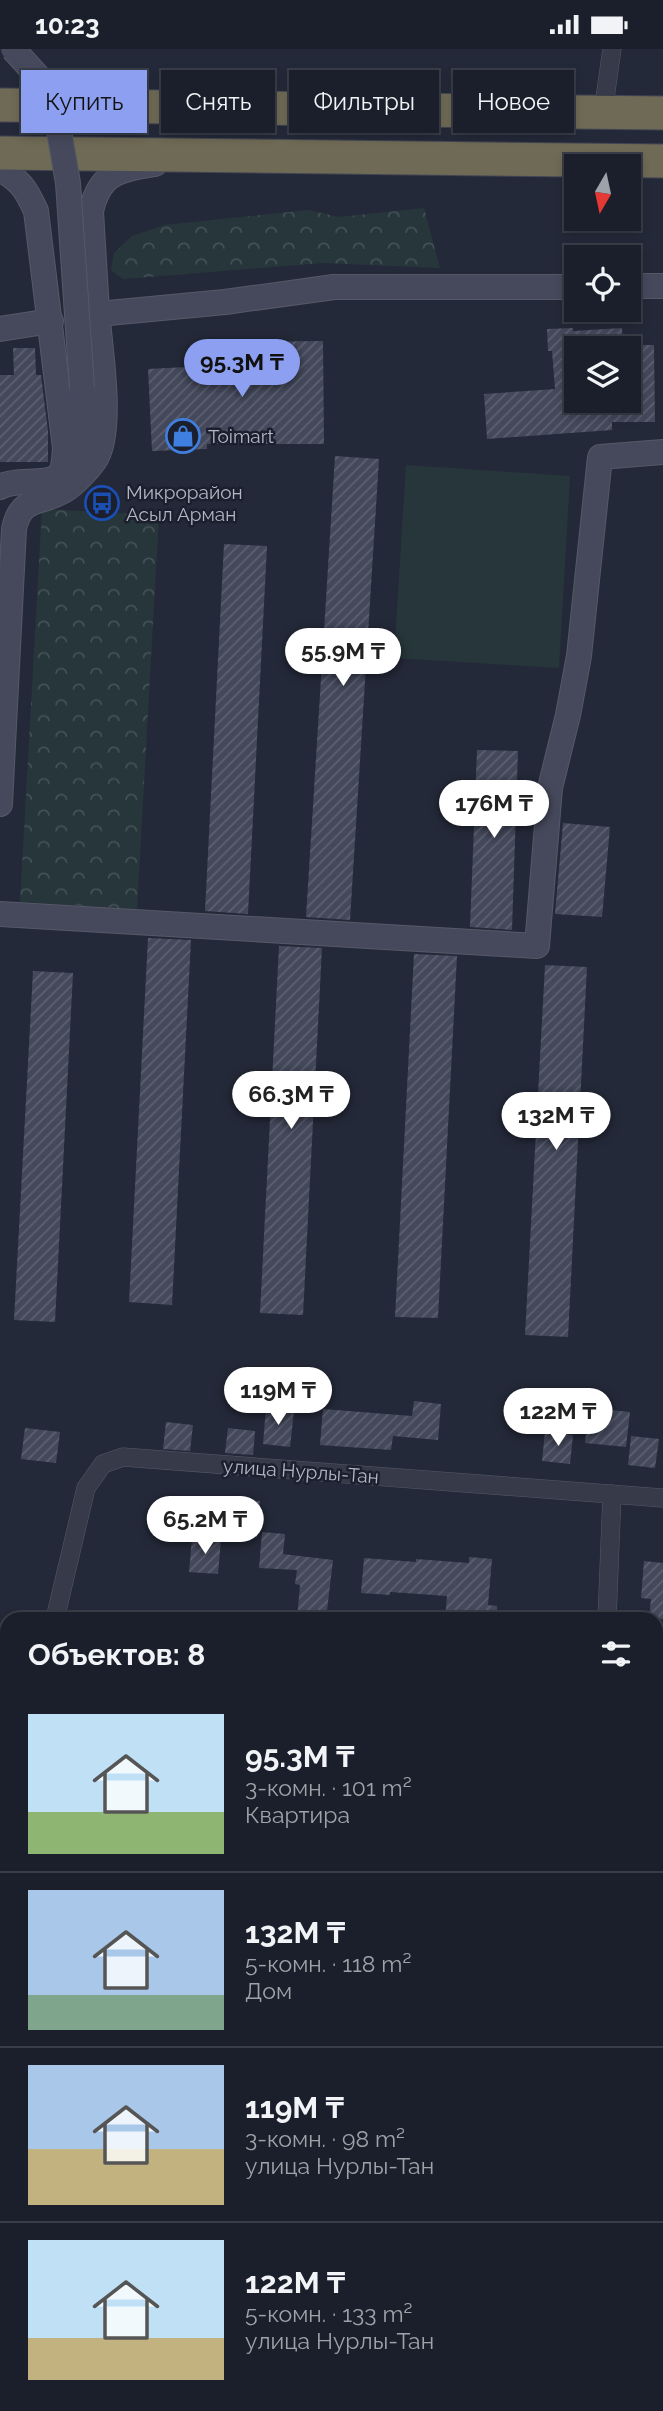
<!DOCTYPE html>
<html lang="ru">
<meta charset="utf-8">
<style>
:root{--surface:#1b1f2b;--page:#282c37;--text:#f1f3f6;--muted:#a0a2a9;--line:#393d47;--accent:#8d9ff0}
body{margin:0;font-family:Raleway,sans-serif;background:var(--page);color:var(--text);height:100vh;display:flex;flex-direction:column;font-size:26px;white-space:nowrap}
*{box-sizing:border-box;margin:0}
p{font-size:23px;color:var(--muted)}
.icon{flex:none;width:38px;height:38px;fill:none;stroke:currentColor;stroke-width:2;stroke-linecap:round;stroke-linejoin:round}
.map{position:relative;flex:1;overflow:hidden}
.details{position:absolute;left:0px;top:1563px;width:663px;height:800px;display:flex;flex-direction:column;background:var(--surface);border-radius:21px 21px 0 0;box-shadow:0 4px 10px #0003,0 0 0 2px var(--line)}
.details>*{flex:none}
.banner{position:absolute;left:21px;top:21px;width:621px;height:63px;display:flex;gap:14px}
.needle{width:46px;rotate:189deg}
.fabs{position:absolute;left:564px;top:105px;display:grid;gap:14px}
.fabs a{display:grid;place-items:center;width:77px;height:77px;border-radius:0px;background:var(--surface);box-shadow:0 4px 10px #0003,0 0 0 2px var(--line);font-size:35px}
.price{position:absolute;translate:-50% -60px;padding:0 16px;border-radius:24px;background:#fff;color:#222;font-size:23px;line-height:46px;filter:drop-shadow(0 2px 4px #0008)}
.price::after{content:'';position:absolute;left:50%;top:42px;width:21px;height:16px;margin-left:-10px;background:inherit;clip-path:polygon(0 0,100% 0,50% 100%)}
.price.active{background:var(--accent);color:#111}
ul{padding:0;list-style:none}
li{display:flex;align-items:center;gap:21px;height:175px;padding:0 28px}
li+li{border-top:2px solid var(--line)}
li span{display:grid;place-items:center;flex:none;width:196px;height:140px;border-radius:0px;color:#555}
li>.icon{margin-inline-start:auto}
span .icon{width:84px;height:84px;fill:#fffc;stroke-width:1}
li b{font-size:30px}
h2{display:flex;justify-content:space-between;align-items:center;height:84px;padding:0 28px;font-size:30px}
.pill{padding:0 24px;border-radius:0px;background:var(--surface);box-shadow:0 4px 10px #0003,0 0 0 2px var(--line);font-size:24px;line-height:63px}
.pill.active{background:var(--accent);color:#111}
.status{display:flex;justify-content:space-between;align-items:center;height:49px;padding:0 35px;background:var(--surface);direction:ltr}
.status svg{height:19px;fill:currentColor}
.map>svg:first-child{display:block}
</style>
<div class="status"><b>10:23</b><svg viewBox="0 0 49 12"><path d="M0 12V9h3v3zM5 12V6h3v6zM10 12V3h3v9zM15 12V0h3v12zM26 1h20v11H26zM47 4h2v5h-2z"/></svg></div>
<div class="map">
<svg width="663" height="2362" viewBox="0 0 663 2362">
<defs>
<pattern id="forest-crowns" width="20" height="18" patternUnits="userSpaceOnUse" patternTransform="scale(1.75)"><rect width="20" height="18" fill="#27363b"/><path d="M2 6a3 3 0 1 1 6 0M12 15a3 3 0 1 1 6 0" fill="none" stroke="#445156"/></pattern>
<pattern id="building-hatch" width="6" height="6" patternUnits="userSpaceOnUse" patternTransform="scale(1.75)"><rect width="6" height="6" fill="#43485b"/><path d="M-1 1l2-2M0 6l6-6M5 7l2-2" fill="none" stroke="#5c6071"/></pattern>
</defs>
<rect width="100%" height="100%" fill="#242939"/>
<g fill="url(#forest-crowns)">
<polygon points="424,159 440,219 323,214 123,230 111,221 114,204 132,187 164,176 308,161 339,168"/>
<polygon points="42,460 159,466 137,860 20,853"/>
</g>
<polygon fill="#27363b" points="406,416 570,427 559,619 394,609"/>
<g fill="url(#building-hatch)">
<polygon points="573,279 573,282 622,279 623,299 576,299 576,352 636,352 636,296 654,296 655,373 612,373 612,381 487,390 484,345 555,340 552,302 548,302 547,280"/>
<polygon points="323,292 324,395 207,395 207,400 152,402 148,320 225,316 225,313 242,313 242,293"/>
<polygon points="13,299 35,299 36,326 41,326 48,382 48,413 0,413 0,326 14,326"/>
<polygon points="335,407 379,410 350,871 306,868"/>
<polygon points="224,495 267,497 248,865 205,862"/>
<polygon points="477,701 518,702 512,881 470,878"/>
<polygon points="563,774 610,778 602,868 555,865"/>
<polygon points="148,889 191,891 172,1256 129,1253"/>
<polygon points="279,897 322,899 303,1266 260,1264"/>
<polygon points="414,905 457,907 438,1269 395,1268"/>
<polygon points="545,916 587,918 568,1288 525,1286"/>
<polygon points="33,922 73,924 55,1273 14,1271"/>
<polygon points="414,1352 441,1355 438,1391 393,1387 391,1401 320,1396 323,1360 412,1367"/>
<polygon points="266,1359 294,1362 290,1398 263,1395"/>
<polygon points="589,1359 630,1363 626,1398 585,1394"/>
<polygon points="166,1373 193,1376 190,1402 163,1400"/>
<polygon points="25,1379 60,1383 56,1414 21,1410"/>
<polygon points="228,1379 255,1382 253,1406 225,1404"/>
<polygon points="545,1383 573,1386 570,1415 542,1412"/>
<polygon points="631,1387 659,1390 655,1419 628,1416"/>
<polygon points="236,1451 260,1452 257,1488 234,1486"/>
<polygon points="262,1483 285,1485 283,1505 333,1511 326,1570 297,1570 300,1536 295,1535 297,1521 259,1519"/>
<polygon points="192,1489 221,1491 218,1525 189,1523"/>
<polygon points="469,1508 492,1510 488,1556 497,1557 496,1570 445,1570 447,1547 390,1543 390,1546 361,1544 364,1509 416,1513 416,1510 469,1514"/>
<polygon points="644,1512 663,1514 663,1570 649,1570 651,1550 641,1549"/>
</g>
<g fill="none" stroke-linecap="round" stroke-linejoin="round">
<g stroke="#555967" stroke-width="19">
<g id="street">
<polyline points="603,63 612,0"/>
<polyline points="55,1570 86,1439 103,1415 123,1408 663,1449"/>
<polyline points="607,1570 612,1445"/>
<polyline points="0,1621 7,1622"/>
<polyline points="656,1666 663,1666"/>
<polyline points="0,1795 7,1795"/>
<polyline points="0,1963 7,1964"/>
<polyline points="656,2293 663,2293"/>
<polyline points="0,2337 7,2338"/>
<polyline points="348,2362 349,2356"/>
<polyline points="572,2362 573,2356"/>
</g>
</g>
<g stroke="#555967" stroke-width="26">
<g id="secondary">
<path d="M0,120C21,132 26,140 36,162L65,399C64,407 65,419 59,426C48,437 15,429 0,438"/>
<polyline points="628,237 663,237"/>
<polyline points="98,265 225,253 334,238 576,238"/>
<polyline points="0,280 51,272"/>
<polyline points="82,339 87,412"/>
<path d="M0,755L14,480C21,446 41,456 65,441C75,435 88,421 95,411C114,383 100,298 97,263C95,229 93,196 91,162C100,123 119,121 155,115"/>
<polyline points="0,865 537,897 550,739 568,666 579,607 600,408 663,403"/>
</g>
</g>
<g stroke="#424654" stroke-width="35">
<g id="highway">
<polyline points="0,56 663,64"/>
<polyline points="0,104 663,112"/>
</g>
</g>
<use href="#street" stroke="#373b49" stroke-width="18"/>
<use href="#secondary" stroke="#46495c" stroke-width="24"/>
<use href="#highway" stroke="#6f6a55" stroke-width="33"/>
<g stroke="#555967" stroke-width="26" stroke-linecap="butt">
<polyline id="secondary-bridge" points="13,0 42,32 58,76 68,134 82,339"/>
</g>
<use href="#secondary-bridge" stroke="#46495c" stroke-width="24"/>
</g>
<defs>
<g id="shop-ring" transform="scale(1.75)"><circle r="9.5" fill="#1c202e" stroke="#3f7fe0" stroke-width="1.5"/><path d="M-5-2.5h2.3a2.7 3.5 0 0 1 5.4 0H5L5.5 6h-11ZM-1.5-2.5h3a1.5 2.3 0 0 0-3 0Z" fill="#3f7fe0"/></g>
<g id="bus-ring" transform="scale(1.75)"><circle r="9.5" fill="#1c202e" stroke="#1a4fb4" stroke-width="1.5"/><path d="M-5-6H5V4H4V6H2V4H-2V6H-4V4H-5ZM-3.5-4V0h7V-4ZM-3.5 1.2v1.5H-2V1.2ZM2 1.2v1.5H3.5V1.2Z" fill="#1a4fb4"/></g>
</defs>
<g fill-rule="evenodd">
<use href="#shop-ring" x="183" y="387"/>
<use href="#bus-ring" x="102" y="454"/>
</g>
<g text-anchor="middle" stroke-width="5" stroke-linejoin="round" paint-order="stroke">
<g font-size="19" fill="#b2b6c5" stroke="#1c202e" text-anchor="start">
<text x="208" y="394">Toimart</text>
<text x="126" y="450">Микрорайон<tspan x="126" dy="22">Асыл Арман</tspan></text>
</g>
<g font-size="19" fill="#b2b6c5" stroke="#1c202e">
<text transform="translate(301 1422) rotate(4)" y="7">улица Нурлы-Тан</text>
</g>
</g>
</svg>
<div class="fabs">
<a><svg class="needle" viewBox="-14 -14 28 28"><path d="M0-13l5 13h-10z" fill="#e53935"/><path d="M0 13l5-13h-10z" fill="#a0a2a9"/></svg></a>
<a><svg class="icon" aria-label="locate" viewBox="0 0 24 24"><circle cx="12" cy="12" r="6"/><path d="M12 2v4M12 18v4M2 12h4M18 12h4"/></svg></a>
<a><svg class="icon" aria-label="layers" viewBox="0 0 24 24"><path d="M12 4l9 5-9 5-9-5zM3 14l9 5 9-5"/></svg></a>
</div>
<b class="price active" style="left:242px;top:350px">95.3M ₸</b>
<b class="price" style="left:343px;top:639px">55.9M ₸</b>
<b class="price" style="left:494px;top:791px">176M ₸</b>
<b class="price" style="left:291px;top:1082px">66.3M ₸</b>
<b class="price" style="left:556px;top:1103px">132M ₸</b>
<b class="price" style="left:278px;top:1378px">119M ₸</b>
<b class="price" style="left:558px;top:1399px">122M ₸</b>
<b class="price" style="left:205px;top:1507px">65.2M ₸</b>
<div class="banner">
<a class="pill active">Купить</a>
<a class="pill">Снять</a>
<a class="pill">Фильтры</a>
<a class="pill">Новое</a>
</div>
<section class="details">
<h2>Объектов: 8<svg class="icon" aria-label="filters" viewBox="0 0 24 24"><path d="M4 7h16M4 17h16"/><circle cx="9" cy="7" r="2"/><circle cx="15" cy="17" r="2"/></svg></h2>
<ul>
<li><span style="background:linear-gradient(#bfe0f5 70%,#8fb573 0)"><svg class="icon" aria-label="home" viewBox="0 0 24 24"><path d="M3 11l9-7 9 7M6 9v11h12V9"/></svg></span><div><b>95.3M ₸</b><p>3-комн. · 101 m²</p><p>Квартира</p></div></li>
<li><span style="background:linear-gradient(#a9c7e8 75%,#7fa58c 0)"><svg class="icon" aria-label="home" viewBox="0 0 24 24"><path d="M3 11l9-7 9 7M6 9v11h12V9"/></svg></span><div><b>132M ₸</b><p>5-комн. · 118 m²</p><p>Дом</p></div></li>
<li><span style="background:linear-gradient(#a9c7e8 60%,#c2b280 0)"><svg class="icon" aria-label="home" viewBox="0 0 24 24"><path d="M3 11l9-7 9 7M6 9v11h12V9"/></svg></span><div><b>119M ₸</b><p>3-комн. · 98 m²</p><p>улица Нурлы-Тан</p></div></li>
<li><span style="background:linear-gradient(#bfe0f5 70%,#c2b280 0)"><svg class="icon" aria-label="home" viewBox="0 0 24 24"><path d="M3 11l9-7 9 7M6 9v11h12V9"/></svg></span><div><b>122M ₸</b><p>5-комн. · 133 m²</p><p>улица Нурлы-Тан</p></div></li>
</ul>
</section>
</div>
